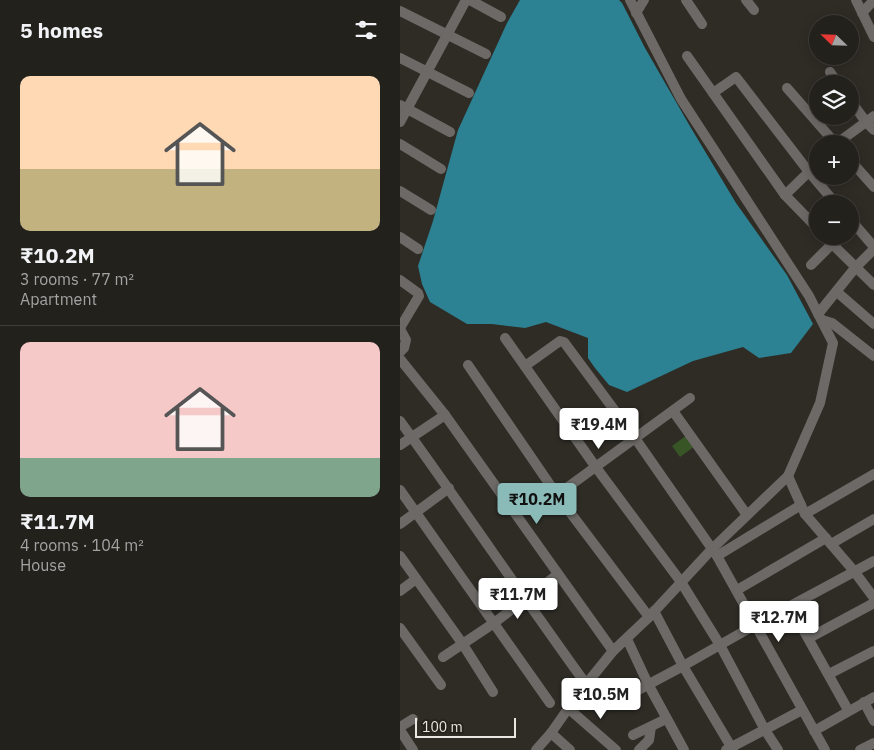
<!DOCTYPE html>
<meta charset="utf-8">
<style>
:root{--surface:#23211c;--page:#2b2925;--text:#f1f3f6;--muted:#a3a3a3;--line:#403e3b;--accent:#8bbbb9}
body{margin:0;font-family:"IBM Plex Sans",sans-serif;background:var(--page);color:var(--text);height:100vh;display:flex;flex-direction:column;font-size:19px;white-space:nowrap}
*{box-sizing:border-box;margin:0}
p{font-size:16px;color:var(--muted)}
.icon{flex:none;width:28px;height:28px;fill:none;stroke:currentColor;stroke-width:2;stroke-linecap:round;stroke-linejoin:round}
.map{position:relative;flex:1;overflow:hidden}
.side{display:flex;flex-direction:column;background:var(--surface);width:400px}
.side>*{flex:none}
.needle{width:32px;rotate:293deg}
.tools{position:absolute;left:409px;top:15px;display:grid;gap:10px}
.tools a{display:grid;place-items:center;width:50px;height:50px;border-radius:50%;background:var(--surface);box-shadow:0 2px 12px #0003,0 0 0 1px var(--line);font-size:25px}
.scale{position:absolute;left:15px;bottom:12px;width:101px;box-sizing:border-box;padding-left:5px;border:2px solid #e9e7e3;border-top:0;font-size:14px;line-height:18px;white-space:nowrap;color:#e9e7e3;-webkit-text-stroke:4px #26231c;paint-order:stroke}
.price{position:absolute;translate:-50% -42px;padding:0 11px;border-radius:5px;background:#fff;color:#222;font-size:16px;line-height:32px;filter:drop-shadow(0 1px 2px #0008)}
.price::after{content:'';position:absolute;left:50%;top:30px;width:15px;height:11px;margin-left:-8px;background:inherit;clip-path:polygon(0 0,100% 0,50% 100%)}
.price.on{background:var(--accent);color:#111}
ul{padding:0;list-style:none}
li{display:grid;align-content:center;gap:10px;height:265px;padding:0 20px}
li+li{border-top:1px solid var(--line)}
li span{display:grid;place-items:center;height:155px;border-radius:10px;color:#555}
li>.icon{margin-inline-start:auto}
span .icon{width:90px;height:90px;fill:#fffc;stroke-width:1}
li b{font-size:21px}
h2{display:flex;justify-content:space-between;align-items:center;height:60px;padding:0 20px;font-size:21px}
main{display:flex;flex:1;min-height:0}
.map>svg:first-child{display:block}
</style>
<main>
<section class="side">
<h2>5 homes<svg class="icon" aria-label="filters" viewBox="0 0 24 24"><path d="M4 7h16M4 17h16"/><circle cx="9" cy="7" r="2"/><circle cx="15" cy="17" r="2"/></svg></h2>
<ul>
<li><span style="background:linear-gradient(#ffd9b3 60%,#c2b280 0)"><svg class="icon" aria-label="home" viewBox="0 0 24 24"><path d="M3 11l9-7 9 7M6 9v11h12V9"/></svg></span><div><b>₹10.2M</b><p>3 rooms · 77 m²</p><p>Apartment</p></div></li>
<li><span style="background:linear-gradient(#f6c9c9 75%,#7fa58c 0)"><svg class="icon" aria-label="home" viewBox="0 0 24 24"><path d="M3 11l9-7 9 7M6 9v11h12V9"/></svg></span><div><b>₹11.7M</b><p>4 rooms · 104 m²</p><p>House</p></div></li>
</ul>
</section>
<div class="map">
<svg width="474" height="750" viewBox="0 0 474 750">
<rect width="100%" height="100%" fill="#2f2c26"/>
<polygon fill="#385526" points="287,435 295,446 280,457 272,446"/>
<polygon fill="#2c8292" points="120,0 219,0 222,3 245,48 291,128 336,203 387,275 413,324 391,353 359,358 343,347 293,361 227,392 209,385 195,368 188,358 188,338 146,322 125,328 92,324 67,324 30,302 22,284 18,266 33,221 58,130 107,23"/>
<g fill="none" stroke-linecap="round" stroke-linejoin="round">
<g stroke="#6c6966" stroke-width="10">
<polyline points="70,0 101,17"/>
<polyline points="286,0 302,24"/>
<polyline points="346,0 354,10"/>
<polyline points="456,0 474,37"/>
<polyline points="0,11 86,54"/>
<polyline points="236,13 244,0"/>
<polyline points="462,13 474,0"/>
<polyline points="287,56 385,195 418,229"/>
<polyline points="0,58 69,93"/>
<polyline points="430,72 438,84"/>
<polyline points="387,88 436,144"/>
<polyline points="313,93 336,77 409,172 436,204"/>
<polyline points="450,100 466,122 474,130"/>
<polyline points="0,105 50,132"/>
<polyline points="0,122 66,0"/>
<polyline points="0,144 41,169"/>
<polyline points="436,144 474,116"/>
<polyline points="450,160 474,187"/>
<polyline points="0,191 31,210"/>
<polyline points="385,195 418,163"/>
<polyline points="450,219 474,247"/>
<polyline points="424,236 474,285"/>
<polyline points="0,237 18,249"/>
<polyline points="411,265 432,244"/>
<polyline points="0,280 18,293 19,296 0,328"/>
<polyline points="437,292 474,324"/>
<polyline points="418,314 455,268 474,249"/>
<polyline points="422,320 432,323 474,356"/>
<polyline points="0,329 6,340 4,348 0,352"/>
<polyline points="105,338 195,466 281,582 320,645 365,730 378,750"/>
<polyline points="0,359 45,415 213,651"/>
<polyline points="68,365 157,495 249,617"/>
<polyline points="125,366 160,341 164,342 235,438 317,556 425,750"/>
<polyline points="273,411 347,515"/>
<path d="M0,421C63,508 123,597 186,684"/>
<polyline points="0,445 45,415"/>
<polyline points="388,476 405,514 454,571 474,598"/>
<polyline points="0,490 150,703"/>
<polyline points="157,495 290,398"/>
<polyline points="405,514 474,474"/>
<polyline points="0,524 49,488"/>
<polyline points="431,544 474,519"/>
<polyline points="0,556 62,643 93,692"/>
<polyline points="317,556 401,505"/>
<polyline points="337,590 426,538"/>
<polyline points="0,591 16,579"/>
<polyline points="390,606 448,710"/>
<polyline points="254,611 283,666 333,750"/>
<polyline points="0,628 41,685"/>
<polyline points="409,638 474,603"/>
<polyline points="227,639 248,684 284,750"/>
<polyline points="43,657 94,623 157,575"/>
<polyline points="429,674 474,651"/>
<polyline points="464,702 474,721"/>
<polyline points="210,705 283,666 355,625 474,561"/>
<polyline points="169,709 216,750"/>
<polyline points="0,727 13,719"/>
<polyline points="0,730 13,750"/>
<polyline points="414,731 474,697"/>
<polyline points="151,733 170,750"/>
<polyline points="233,735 266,719"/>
<polyline points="136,750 151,733 179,693 213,651 249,617 312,549 388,476 420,403 433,343 409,296 281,99 230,0"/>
<polyline points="239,750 249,740 251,727"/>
<polyline points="326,750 402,710"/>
<polyline points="460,750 474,743"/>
</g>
</g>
</svg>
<div class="tools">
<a><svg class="needle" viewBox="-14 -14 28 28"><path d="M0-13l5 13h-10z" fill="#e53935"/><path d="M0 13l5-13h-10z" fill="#a3a3a3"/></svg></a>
<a><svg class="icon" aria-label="layers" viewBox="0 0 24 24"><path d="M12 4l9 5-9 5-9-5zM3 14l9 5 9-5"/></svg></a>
<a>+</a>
<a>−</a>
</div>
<div class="scale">100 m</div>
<b class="price" style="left:199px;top:450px">₹19.4M</b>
<b class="price on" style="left:137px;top:525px">₹10.2M</b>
<b class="price" style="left:118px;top:620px">₹11.7M</b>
<b class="price" style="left:379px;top:643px">₹12.7M</b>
<b class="price" style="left:201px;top:720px">₹10.5M</b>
</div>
</main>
